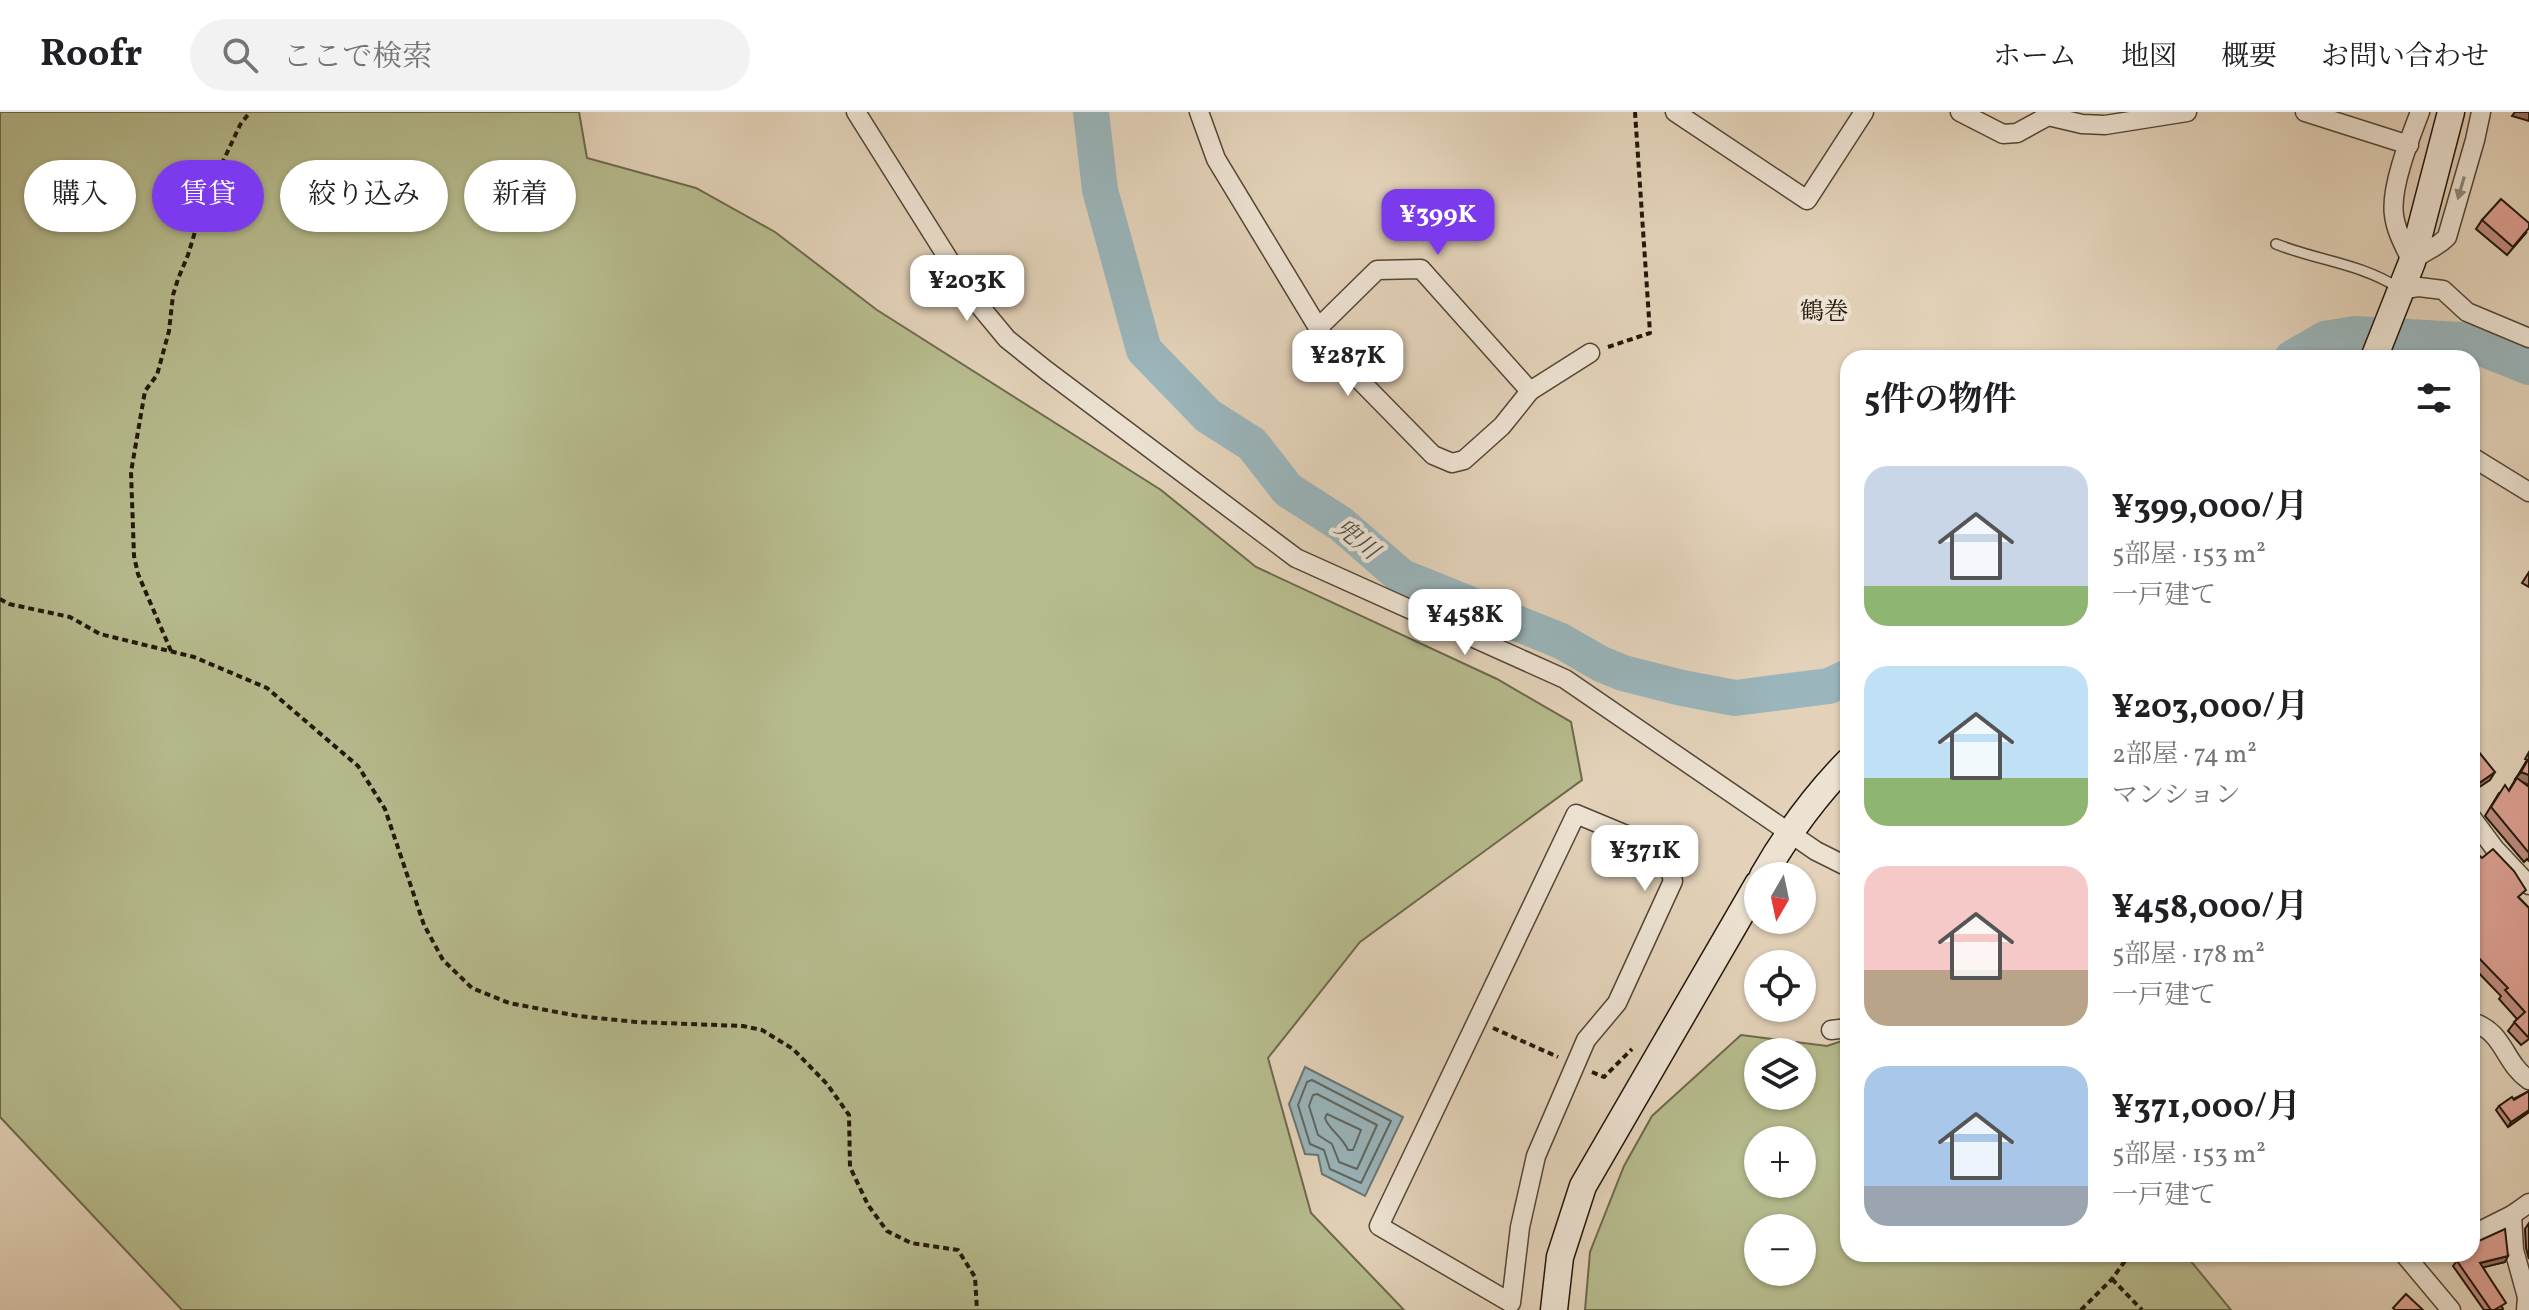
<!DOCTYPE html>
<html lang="ja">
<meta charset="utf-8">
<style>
:root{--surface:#fff;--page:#f2f2f2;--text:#202124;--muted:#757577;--line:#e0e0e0;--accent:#7c3aed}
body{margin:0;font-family:Vollkorn,"Noto Serif JP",serif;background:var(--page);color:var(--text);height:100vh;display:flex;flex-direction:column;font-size:30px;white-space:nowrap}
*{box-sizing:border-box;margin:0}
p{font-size:26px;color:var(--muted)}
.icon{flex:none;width:44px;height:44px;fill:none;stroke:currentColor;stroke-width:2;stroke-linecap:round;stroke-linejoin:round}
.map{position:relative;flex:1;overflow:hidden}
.details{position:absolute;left:1840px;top:238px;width:640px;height:912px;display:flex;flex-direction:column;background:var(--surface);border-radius:24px;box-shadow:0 2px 6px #0004}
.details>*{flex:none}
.top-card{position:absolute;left:24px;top:48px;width:760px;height:72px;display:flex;gap:16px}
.needle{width:52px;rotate:189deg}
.buttons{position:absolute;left:1744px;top:750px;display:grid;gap:16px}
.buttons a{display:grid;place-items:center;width:72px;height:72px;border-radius:50%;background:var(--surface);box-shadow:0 2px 6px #0004;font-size:40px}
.price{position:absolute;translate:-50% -68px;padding:0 18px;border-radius:16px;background:#fff;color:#222;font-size:26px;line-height:52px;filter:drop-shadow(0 2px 4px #0008)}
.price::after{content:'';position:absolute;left:50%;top:48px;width:24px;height:18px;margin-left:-12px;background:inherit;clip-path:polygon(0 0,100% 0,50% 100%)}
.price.selected{background:var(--accent);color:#fff}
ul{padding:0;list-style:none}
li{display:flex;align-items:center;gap:24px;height:200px;padding:0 24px}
li span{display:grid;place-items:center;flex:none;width:224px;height:160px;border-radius:24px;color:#555}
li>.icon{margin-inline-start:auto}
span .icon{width:96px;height:96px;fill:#fffc;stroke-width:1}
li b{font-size:34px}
h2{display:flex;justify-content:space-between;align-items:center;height:96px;padding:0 24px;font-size:34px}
.pill{padding:0 28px;border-radius:36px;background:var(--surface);box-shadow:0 2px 6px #0004;font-size:28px;line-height:72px}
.pill.selected{background:var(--accent);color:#fff}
header{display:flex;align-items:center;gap:48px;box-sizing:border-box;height:112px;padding:0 40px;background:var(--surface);border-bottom:2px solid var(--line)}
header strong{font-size:38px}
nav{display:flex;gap:44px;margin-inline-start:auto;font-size:28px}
.search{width:560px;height:72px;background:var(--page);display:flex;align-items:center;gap:20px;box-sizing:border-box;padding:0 28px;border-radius:44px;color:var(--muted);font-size:30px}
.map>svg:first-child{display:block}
</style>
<header>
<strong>Roofr</strong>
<div class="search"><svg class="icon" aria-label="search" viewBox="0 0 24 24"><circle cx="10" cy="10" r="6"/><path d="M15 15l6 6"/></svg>ここで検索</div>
<nav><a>ホーム</a><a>地図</a><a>概要</a><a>お問い合わせ</a></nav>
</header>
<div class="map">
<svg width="2529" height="1198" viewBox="0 0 2529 1198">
<rect width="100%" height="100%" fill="#e3d2b9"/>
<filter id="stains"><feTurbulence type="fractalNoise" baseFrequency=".0025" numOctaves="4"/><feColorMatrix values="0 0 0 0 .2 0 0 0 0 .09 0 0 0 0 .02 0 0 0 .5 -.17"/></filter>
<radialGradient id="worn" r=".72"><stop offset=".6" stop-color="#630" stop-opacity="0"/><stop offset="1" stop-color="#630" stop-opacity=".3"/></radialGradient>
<g fill="#b6bb8d" stroke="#6c694c" stroke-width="2" fill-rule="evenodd">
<polygon points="0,0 579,0 587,46 696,76 775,120 877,198 1161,378 1256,455 1497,567 1571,610 1582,668 1360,830 1268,946 1311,1101 1404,1198 182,1198 0,1005"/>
<path d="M1741,923L1827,934L1848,927V1142H2185L2231,1198H1585L1590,1140L1624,1054L1652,1004ZM1758,940H1802V984H1758ZM1758,1028H1802V1072H1758ZM1758,1116H1802V1160H1758Z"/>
</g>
<polygon fill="#9ab5bb" stroke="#6a7674" stroke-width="2" points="1305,955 1403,1005 1365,1084 1322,1062 1318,1043 1305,1042 1289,992"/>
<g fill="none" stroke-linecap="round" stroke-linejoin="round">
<g stroke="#5e6662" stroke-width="2">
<polygon points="1312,968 1391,1009 1361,1071 1330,1057 1324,1038 1310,1032 1298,993 1307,970"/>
<polygon points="1317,982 1377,1013 1357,1057 1339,1050 1332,1032 1318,1023 1309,994 1313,983"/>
<path d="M1327,1002L1361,1018L1353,1038H1348C1342,1024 1329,1018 1325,1006Z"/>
</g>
<g stroke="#9ab5bb" stroke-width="36">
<polyline points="1091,0 1100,78 1144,238 1208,304 1252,332 1288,378 1341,412 1402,465 1561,529 1601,552 1623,561 1682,576 1735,586 1829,574 1848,565"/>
<polyline points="2292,246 2325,227 2355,222 2461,228 2529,255"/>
</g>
<g stroke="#524636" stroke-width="12">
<path id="lane" d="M2276,132C2319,149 2359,151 2399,176"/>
</g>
<g stroke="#524636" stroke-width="21">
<g id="street">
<polyline points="856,0 973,186 1007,227 1047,259 1296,446 1565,567 1816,739 1848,755"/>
<polyline points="1199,0 1216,47 1334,242 1433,343 1452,351 1464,348 1502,314 1530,279 1590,241"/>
<polyline points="1675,0 1807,88 1864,0"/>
<polyline points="1960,0 2003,22 2017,21 2048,4 2082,12 2105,13 2187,0"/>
<polyline points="2305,0 2409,33"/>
<path d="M2420,0C2410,26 2390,76 2394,103C2396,120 2405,135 2412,150C2423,138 2436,137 2447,125L2475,28L2481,0"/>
<polyline points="2402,178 2419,175 2443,178 2467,200 2529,226"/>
<polyline points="1318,216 1377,158 1421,157 1530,279"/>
<polyline points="2472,345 2529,380"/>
<polygon points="1576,702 1665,739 1673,769 1617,891 1586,928 1536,1044 1520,1115 1511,1191 1379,1114"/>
<polyline points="2472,706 2495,737 2529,773"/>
<path d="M2472,910C2505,920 2503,950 2529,968"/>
<polyline points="1831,918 1848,916"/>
<polyline points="2512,1103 2514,1138 2527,1185 2526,1198"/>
<polyline points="2472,1123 2512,1103 2529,1091"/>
<polyline points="2404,1142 2451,1198"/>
</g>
</g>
<g stroke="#21170a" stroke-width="29">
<g id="secondary">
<polyline points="2374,246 2412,150 2451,0"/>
<path d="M1763,764C1787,722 1814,685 1848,650"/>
<polyline points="1554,1198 1560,1145 1583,1074 1758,772"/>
</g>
</g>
<g stroke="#21170a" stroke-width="4" stroke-dasharray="6 4" stroke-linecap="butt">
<polyline points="1608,235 1650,221 1635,0"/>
<polyline points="0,487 9,492 70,505 100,522 194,545 267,576 358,654 385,697 424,813 443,848 472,876 509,891 578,904 636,910 743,914 762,918 793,937 827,972 849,1003 850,1055 868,1093 887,1119 911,1131 958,1138 975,1165 977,1198"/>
<polyline points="171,539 138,462 134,444 131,360 145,279 157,263 169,219 173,183 178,167 188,143 204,90 240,13 250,0"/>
<polyline points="1493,916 1558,945"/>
<polyline points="1592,960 1604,965 1632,937"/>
<polyline points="2112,1167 2142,1198"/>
<polyline points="2081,1198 2112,1167 2130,1142"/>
</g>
<use href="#lane" stroke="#ede2d2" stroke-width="9"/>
<use href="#street" stroke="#ede2d2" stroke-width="18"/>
<use href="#secondary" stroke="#ede2d2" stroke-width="26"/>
</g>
<g fill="#be897e" stroke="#21170a" stroke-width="2">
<polygon points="2482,108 2526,121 2507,143 2476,117"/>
<polygon points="2529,460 2529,475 2522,471"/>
<polygon points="2529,640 2529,673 2522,670 2529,675 2529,749 2527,747 2524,750 2485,704 2499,681 2509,678 2527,648 2525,647"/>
<polygon points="2472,737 2529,796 2529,927 2521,933 2508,919 2517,907 2499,887 2501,884 2472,854"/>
<polygon points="2529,979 2529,1000 2508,1015 2496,998 2499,994"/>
<polygon points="2529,1111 2529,1147 2526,1136 2525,1117"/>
<polygon points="2464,1142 2472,1142 2505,1150 2483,1155 2503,1197 2500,1198 2484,1198 2453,1154 2457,1149 2465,1145"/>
</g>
<g fill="#9b6f66" stroke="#21170a" stroke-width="2">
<polygon points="2515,0 2529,0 2529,9 2512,4"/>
<polygon points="2495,660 2490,668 2472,680 2472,676"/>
<polygon points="2521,660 2529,663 2529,673 2515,667"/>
<polygon points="2529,998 2529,1000 2508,1015 2511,1010"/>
<polygon points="2508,1144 2505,1150 2477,1157 2480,1151"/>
</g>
<g fill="#dd9f92" stroke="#21170a" stroke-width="2">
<polygon points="2501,87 2529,111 2529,116 2513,135 2482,108"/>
<polygon points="2474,634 2495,660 2472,676 2472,635"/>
<polygon points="2529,646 2529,663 2521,660"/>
<polygon points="2517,666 2529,675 2529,741 2491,695 2505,673 2509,679"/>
<polygon points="2472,737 2482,746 2493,737 2514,759 2526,778 2518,785 2529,796 2529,923 2528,925 2514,910 2525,900 2505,878 2508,876 2472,839"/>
<polygon points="2529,979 2529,998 2511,1010 2499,994 2512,985 2514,988"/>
<polygon points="2505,1117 2508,1144 2480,1151 2506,1191 2494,1198 2491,1198 2457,1149 2469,1144 2469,1142 2472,1142 2472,1129 2481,1128"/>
<polygon points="2406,1182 2423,1198 2395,1198 2393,1196"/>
</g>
<defs><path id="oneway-solid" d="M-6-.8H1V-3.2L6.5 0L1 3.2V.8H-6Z" transform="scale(2)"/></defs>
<use fill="#918778" href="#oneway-solid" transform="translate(2461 76) rotate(106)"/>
<g text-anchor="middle" stroke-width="8" stroke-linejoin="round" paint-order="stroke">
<g font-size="24" fill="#21170a" stroke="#ede2d2">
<text x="1824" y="207">鶴巻</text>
</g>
<g font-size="24" font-style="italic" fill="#4b4e48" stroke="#ede2d2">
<text transform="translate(1357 427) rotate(39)" y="8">兜川</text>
</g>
</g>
<rect width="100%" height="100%" filter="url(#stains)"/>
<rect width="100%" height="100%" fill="url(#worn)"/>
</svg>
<div class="buttons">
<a><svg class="needle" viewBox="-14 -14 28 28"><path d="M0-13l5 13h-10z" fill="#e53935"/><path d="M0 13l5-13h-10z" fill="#757577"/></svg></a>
<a><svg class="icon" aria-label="locate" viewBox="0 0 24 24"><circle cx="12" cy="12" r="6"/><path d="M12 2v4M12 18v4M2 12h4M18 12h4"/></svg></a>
<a><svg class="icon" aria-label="layers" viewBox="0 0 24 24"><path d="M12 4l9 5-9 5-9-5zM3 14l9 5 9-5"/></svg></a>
<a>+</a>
<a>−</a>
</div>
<b class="price selected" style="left:1438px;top:145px">¥399K</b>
<b class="price" style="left:967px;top:211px">¥203K</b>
<b class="price" style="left:1348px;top:286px">¥287K</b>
<b class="price" style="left:1465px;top:545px">¥458K</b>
<b class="price" style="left:1645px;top:781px">¥371K</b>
<div class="top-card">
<a class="pill">購入</a>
<a class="pill selected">賃貸</a>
<a class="pill">絞り込み</a>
<a class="pill">新着</a>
</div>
<section class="details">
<h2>5件の物件<svg class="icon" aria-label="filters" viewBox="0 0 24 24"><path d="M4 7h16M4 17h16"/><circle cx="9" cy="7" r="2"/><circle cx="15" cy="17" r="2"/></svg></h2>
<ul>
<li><span style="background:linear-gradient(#c9d6e8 75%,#8fb573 0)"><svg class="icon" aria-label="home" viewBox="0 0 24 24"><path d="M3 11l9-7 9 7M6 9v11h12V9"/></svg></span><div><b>¥399,000/月</b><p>5部屋 · 153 m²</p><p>一戸建て</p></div></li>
<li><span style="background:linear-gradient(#bfe0f5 70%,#8fb573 0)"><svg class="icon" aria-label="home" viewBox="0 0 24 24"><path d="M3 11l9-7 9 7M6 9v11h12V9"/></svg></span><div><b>¥203,000/月</b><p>2部屋 · 74 m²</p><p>マンション</p></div></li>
<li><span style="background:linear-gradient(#f6c9c9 65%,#b9a48a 0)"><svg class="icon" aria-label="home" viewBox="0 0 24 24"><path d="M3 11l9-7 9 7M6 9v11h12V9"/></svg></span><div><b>¥458,000/月</b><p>5部屋 · 178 m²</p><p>一戸建て</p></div></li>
<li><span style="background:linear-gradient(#a9c7e8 75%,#9aa5b1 0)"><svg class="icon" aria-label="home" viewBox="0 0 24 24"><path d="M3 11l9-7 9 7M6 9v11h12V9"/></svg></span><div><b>¥371,000/月</b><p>5部屋 · 153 m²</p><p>一戸建て</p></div></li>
</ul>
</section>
</div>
